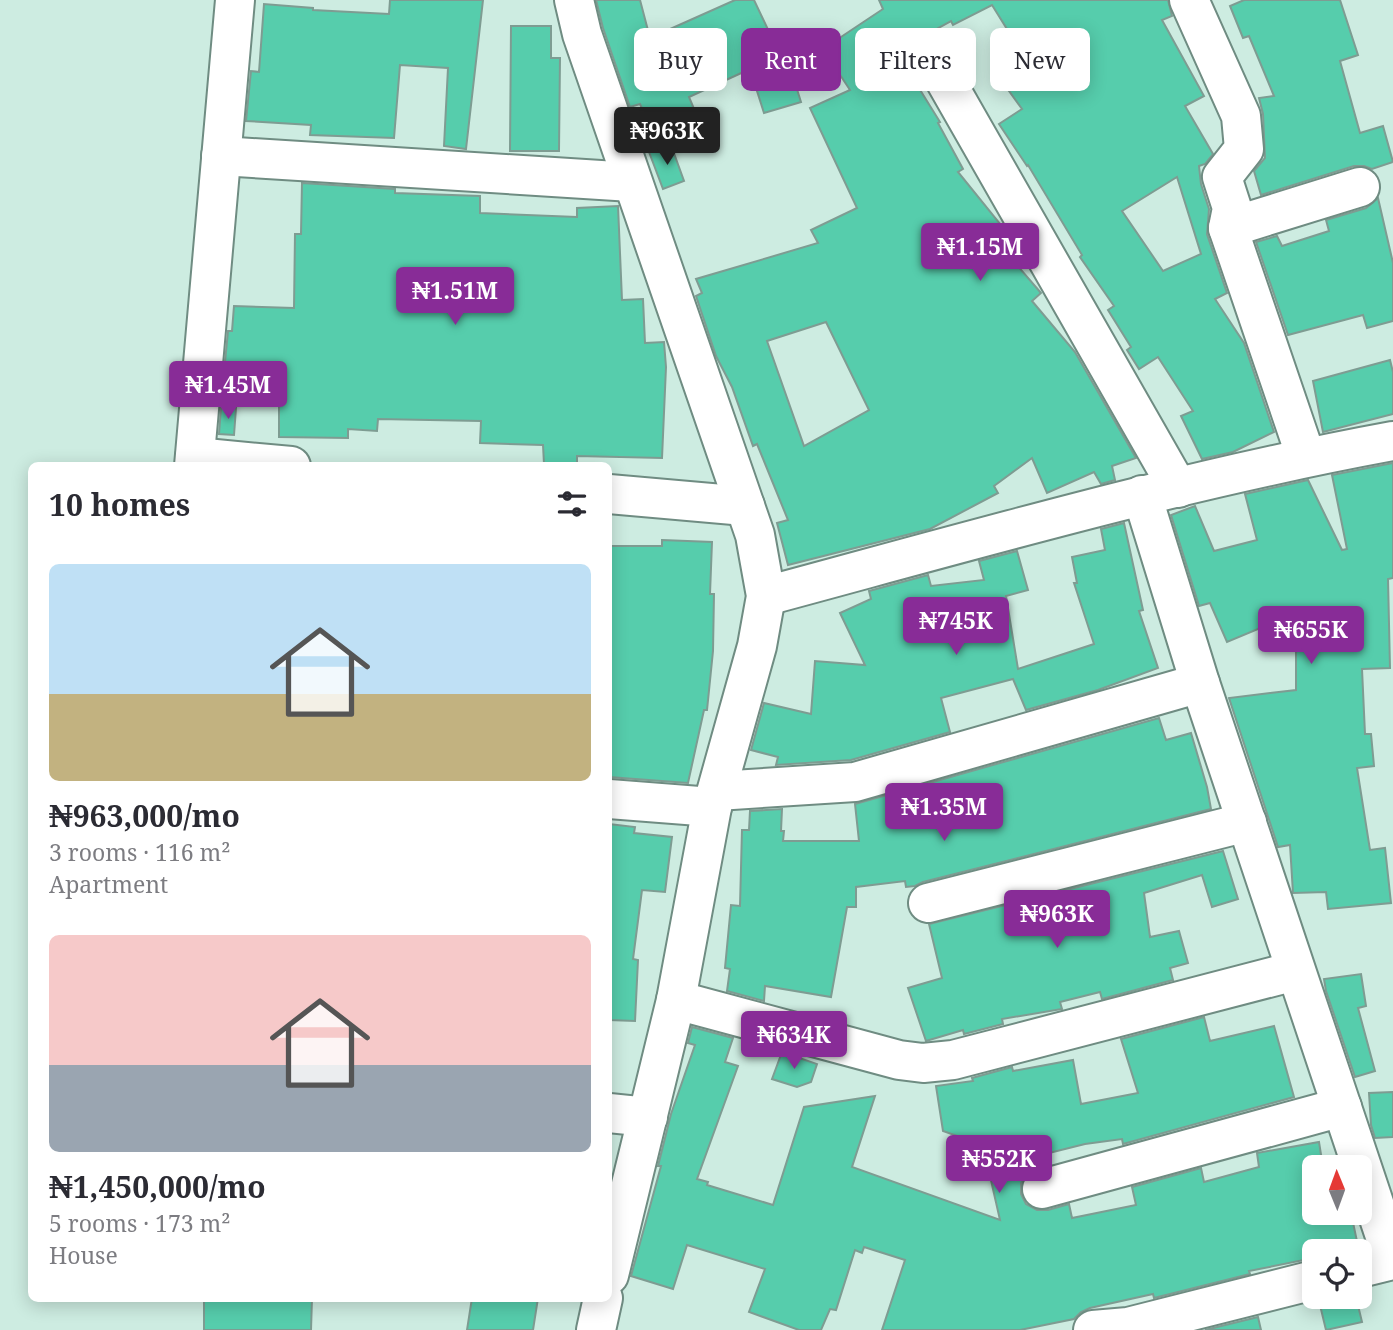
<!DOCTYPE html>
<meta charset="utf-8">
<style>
:root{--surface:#fff;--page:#f2f2f3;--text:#2b2b33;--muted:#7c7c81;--accent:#882c97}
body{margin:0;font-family:"Noto Serif",serif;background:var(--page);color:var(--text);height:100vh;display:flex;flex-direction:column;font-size:26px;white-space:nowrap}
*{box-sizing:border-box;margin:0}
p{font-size:23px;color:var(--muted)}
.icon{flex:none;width:38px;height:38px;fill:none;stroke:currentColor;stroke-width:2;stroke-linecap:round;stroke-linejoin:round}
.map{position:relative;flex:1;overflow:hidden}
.panel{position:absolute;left:28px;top:462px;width:584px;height:840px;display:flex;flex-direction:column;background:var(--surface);border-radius:10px;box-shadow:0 4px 18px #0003}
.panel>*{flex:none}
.banner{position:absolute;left:634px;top:28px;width:654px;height:63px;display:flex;gap:14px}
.needle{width:46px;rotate:359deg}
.controls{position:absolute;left:1302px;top:1155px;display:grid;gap:14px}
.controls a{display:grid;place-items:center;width:70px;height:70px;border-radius:10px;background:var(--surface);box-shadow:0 4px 18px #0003;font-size:35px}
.price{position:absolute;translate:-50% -60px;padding:0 16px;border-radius:7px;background:var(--accent);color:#fff;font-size:23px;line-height:46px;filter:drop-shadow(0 2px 4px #0008)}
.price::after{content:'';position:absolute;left:50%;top:42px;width:21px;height:16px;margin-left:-10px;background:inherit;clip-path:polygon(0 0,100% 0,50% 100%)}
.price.current{background:#222;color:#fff}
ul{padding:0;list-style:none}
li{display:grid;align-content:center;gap:14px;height:371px;padding:0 21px}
li span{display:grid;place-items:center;height:217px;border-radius:10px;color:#555}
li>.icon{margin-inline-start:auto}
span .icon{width:126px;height:126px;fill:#fffc;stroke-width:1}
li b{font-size:30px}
h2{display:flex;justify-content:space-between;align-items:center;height:84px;padding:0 21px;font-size:30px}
.chip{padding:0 24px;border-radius:10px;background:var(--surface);box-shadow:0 4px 18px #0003;font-size:24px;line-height:63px}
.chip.current{background:var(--accent);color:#fff}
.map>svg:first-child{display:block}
</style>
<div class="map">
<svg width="1393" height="1330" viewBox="0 0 1393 1330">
<rect width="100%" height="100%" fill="#cdece1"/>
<g fill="#56cdac" stroke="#7e9c92" stroke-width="2" fill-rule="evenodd">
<polygon points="390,0 483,0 466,149 444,146 448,68 400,65 394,138 310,135 311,125 246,121 251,71 259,72 264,4 313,8 313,10 389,14"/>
<polygon points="596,0 640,0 650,38 735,0 754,0 788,72 791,70 801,102 764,113 750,69 689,97 697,116 654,135 640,104 630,107 603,28"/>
<path d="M879,0H1168L1172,16L1162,20L1204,96L1185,106L1213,154L1205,164L1199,166L1201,184L1209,209L1207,234L1227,293L1215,299L1244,343L1274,432L1233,452L1202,459L1181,416L1193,411L1158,357L1139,369L1127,350L1131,347L1108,310L1114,306L1080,257L1082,255L1028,165L1027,166L999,124L1022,109L1004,84L1030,66L992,5L953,25L951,21L896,51L940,122L938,123L963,169L958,172L1001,225L990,234L1041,293L1032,301L1075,352L1136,458L1112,466L1115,480L1101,484L1094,472L1047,493L1032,458L994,486L998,493L930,529L788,565L777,523L788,520L757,444L753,446L732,387L716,356L696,296L702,293L696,279L818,243L811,230L857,208L810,108L850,90L823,49L883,9ZM1177,177L1201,254L1163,271L1122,211ZM826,322L869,410L804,446L767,341Z"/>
<polygon points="1244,0 1340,0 1358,55 1340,61 1360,133 1383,126 1393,162 1372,169 1364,166 1354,166 1261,195 1254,171 1265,158 1263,114 1259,98 1274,96 1249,36 1243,38 1230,6"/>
<polygon points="511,26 551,26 551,58 560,58 559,151 510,151"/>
<polygon points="671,145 684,181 663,189 649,152"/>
<polygon points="302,183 395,189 395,193 480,196 480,213 577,217 577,208 618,206 622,300 643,299 645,343 664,342 666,367 662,458 577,456 577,463 544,464 543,445 480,443 481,421 378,419 377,431 348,429 348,438 279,437 279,405 221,404 228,331 232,331 234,306 294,308 295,234 301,234"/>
<polygon points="1378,198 1393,263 1393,321 1367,328 1363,315 1288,335 1256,242 1277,236 1282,246 1329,231 1326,220 1366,208"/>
<polygon points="1390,360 1393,372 1393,414 1323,432 1313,381"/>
<polygon points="221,408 236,408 234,435 219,434"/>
<polygon points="1393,463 1393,578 1388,579 1390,668 1362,669 1365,734 1371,734 1374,766 1357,768 1370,850 1385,848 1391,903 1328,909 1326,892 1293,893 1290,845 1278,847 1229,698 1296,690 1296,613 1227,642 1210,603 1199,606 1171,515 1195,506 1214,551 1257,540 1245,494 1308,480 1342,550 1347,549 1332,475"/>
<polygon points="1124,523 1143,610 1139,611 1158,668 1098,690 1026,710 1013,679 941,698 950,732 851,760 776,765 778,757 751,750 764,703 811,714 815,661 865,665 840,613 871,599 869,591 928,575 931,586 984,580 979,561 1017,551 1028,590 1006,596 1018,669 1094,644 1074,583 1077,583 1072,557 1105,550 1101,529"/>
<polygon points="662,540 712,542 710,594 714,594 713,651 707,710 704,710 688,783 609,777 609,546 662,546"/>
<polygon points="1159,718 1166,740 1191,733 1207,787 1211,809 923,882 915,886 906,887 905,881 856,887 856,907 847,907 831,997 765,986 764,1001 727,991 730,969 725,968 731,905 740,906 742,830 749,830 750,811 782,809 781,831 784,831 783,841 859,841 855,804"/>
<polygon points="609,824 635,827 634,833 672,837 665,892 642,890 633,959 638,960 635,1021 609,1020"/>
<polygon points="1223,851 1238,899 1212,907 1202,875 1144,893 1150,937 1179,931 1188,963 1170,968 1173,980 1102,999 1100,992 1060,1002 1062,1009 1002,1019 1003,1024 964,1034 963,1030 926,1041 908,988 942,978 929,924"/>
<polygon points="1361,974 1366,1006 1358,1008 1375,1071 1355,1077 1326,991 1324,979"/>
<polygon points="1204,1017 1210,1041 1274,1026 1294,1097 1123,1144 1122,1139 1085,1144 1049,1153 1051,1164 1027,1173 1021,1183 1021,1194 1026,1204 1037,1210 1048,1210 1069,1204 1072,1218 1136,1205 1132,1187 1201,1168 1204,1182 1259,1167 1257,1153 1319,1142 1323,1167 1314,1167 1314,1213 1351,1213 1358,1246 1345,1251 1314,1251 1314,1258 1249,1271 1250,1274 1154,1298 1153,1294 1090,1308 1081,1312 1074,1319 1020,1330 882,1330 905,1260 864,1247 862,1253 855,1250 836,1310 830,1309 821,1330 799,1330 749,1312 765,1269 687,1245 673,1289 631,1276 661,1166 658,1166 671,1114 695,1045 688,1043 692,1027 733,1038 725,1062 738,1066 697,1179 708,1182 707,1185 773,1205 804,1107 875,1096 852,1167 1000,1220 983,1145 943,1131 936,1086 973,1081 972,1078 1012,1067 1013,1071 1073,1060 1081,1104 1138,1093 1121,1039"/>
<polygon points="782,1052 817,1064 811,1082 797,1087 772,1079"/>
<polygon points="1393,1092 1393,1137 1375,1138 1371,1125 1369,1093"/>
<polygon points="1336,1297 1356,1297 1362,1322 1326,1330 1319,1301"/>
<polygon points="204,1298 312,1298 311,1330 204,1330"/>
<polygon points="472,1298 538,1298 533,1330 467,1330"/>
<polygon points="1258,1317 1261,1330 1205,1330"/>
</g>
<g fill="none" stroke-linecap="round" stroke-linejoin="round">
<g stroke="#6f8c82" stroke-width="42">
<g id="minor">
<polyline points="574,0 582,34 755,535 766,596 757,646 712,807 676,1000 609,1275"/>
<polyline points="1189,0 1241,116 1244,149 1222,177 1232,208 1228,228 1306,457"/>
<polyline points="933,59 1178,488"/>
<polyline points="221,156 632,182"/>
<polyline points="1228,228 1360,187"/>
<polyline points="195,457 291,466"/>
<polyline points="194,466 235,0"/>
<polyline points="609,494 745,506"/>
<polyline points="1142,495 1200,683 1393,1260"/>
<path d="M766,596C974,540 1181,480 1393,441"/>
<polyline points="717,791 855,782 1200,683"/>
<polyline points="609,799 712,807"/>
<polyline points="928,903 1247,822"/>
<polyline points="676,1000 899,1060 923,1063 953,1060 1295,971"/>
<polyline points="609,1113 648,1117"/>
<polyline points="1042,1189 1342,1107"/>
<polyline points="1360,1268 1393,1260"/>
<polyline points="596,1330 603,1298"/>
<polyline points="1093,1330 1128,1327 1314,1280"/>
</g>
</g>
<use href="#minor" stroke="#fff" stroke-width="38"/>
</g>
</svg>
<div class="controls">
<a><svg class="needle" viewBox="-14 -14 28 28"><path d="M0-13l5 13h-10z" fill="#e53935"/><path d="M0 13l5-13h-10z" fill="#7c7c81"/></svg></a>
<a><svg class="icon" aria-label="locate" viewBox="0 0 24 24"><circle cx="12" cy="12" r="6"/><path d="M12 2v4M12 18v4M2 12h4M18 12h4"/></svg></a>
</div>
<b class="price current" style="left:667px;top:167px">₦963K</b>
<b class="price" style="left:980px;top:283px">₦1.15M</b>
<b class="price" style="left:455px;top:327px">₦1.51M</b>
<b class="price" style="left:228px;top:421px">₦1.45M</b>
<b class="price" style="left:956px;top:657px">₦745K</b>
<b class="price" style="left:1311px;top:666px">₦655K</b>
<b class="price" style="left:944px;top:843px">₦1.35M</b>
<b class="price" style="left:1057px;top:950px">₦963K</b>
<b class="price" style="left:794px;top:1071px">₦634K</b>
<b class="price" style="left:999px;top:1195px">₦552K</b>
<div class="banner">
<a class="chip">Buy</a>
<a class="chip current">Rent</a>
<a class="chip">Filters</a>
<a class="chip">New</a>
</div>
<section class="panel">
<h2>10 homes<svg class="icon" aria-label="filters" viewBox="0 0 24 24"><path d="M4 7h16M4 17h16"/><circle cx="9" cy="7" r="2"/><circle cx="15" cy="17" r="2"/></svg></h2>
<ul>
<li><span style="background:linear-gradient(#bfe0f5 60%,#c2b280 0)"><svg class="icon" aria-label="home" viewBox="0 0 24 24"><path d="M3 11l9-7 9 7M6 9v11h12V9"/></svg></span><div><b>₦963,000/mo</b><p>3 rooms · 116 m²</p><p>Apartment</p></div></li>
<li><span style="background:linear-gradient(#f6c9c9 60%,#9aa5b1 0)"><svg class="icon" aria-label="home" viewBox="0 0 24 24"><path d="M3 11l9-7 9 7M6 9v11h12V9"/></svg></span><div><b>₦1,450,000/mo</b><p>5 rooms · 173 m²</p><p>House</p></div></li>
</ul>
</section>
</div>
